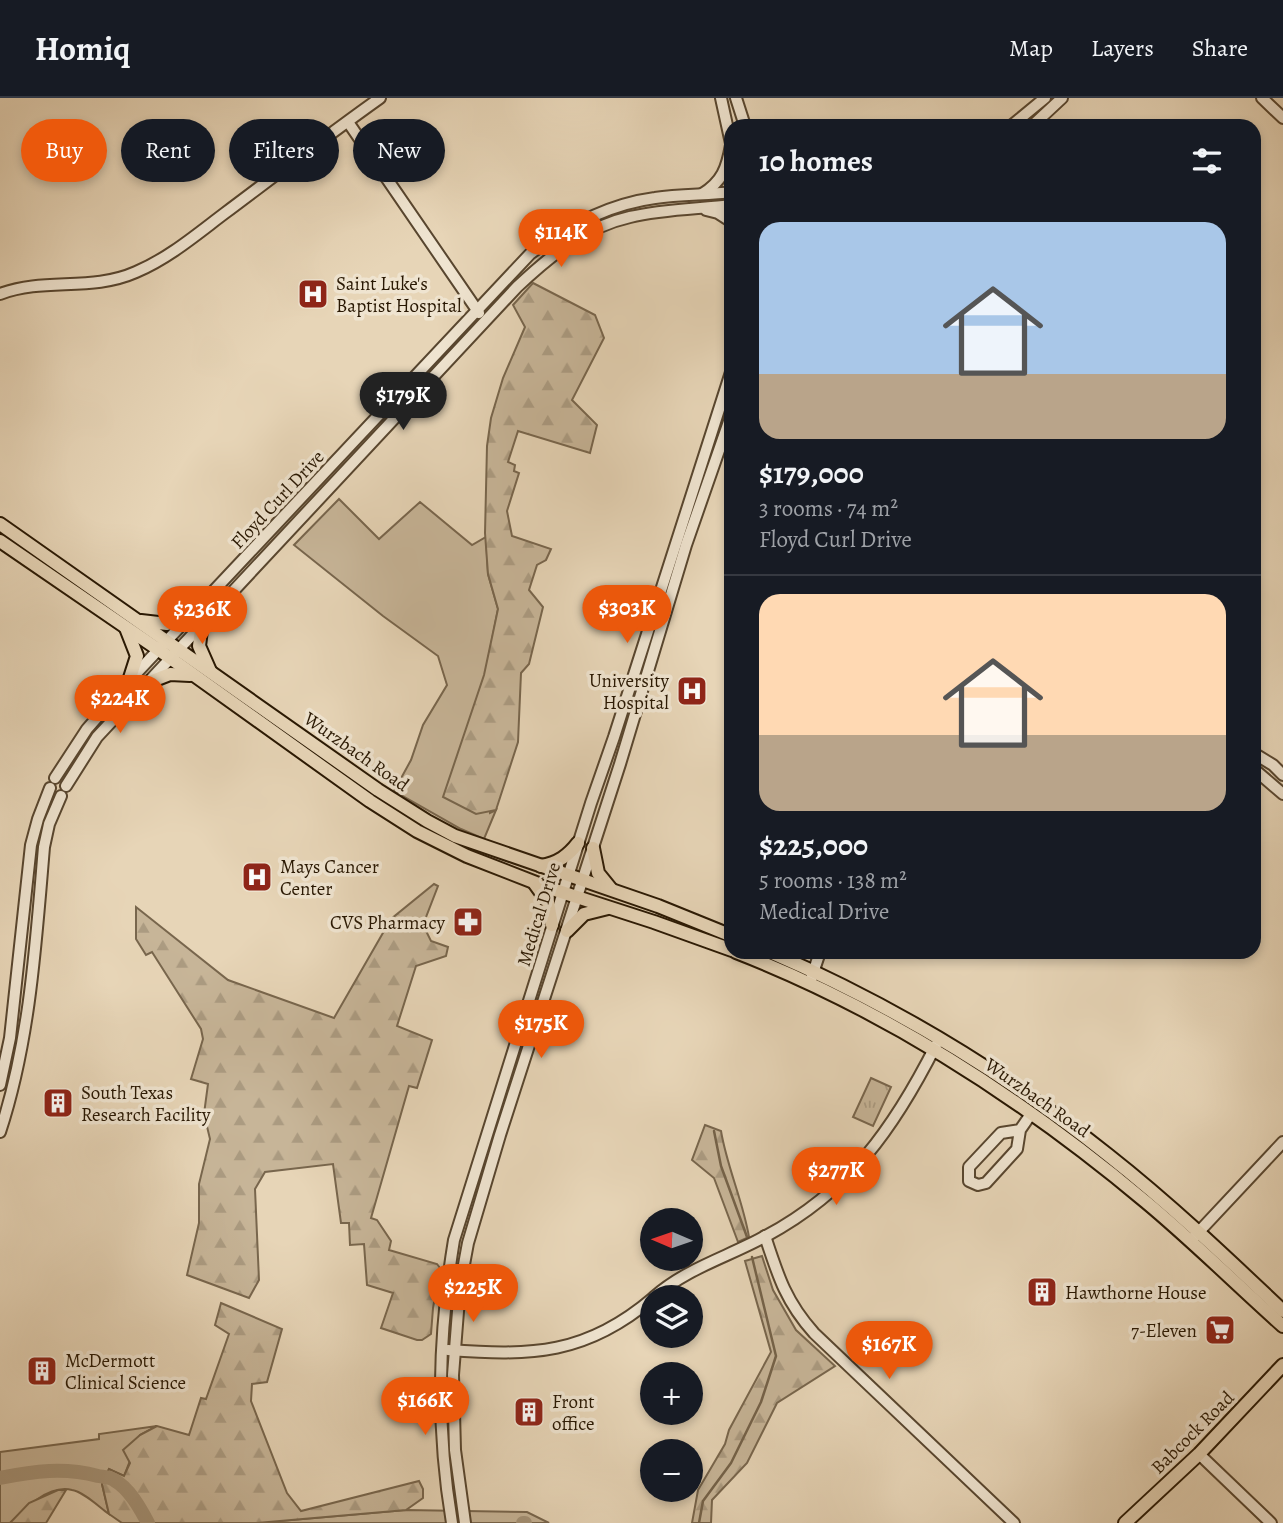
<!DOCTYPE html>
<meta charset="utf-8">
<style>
:root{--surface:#171b24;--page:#20242c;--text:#f1f3f6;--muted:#9ea1a6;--line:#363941;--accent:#ea580c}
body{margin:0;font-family:Alegreya,serif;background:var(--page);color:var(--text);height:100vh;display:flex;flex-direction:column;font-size:26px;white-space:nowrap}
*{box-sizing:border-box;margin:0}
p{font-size:23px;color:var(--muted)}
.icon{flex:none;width:38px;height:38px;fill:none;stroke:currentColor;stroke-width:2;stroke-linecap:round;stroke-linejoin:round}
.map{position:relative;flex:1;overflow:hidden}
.details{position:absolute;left:724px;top:21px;width:537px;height:840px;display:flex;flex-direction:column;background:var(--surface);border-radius:21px;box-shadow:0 4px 10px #0003}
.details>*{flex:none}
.guide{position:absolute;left:21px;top:21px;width:598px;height:63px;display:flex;gap:14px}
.needle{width:46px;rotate:272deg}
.controls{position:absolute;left:640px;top:1110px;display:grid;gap:14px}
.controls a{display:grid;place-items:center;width:63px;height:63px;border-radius:50%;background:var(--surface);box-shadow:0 4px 10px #0003;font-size:35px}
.price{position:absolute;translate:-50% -60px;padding:0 16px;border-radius:24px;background:var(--accent);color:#fff;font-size:23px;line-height:46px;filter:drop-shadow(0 2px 4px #0008)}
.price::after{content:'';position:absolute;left:50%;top:42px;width:21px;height:16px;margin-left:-10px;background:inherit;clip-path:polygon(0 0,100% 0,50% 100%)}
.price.on{background:#222;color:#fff}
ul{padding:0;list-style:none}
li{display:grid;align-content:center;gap:14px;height:371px;padding:0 35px}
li+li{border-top:2px solid var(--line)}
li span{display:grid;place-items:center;height:217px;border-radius:21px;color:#555}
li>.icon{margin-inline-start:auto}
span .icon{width:126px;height:126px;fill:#fffc;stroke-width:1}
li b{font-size:30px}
h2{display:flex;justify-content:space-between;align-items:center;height:84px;padding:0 35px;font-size:30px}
.pill{padding:0 24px;border-radius:32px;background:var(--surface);box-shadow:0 4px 10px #0003;font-size:24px;line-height:63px}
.pill.on{background:var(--accent);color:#fff}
header{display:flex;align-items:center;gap:42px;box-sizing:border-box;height:98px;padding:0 35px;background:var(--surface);border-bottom:2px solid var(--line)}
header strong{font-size:33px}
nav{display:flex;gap:38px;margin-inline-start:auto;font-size:24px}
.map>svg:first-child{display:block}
</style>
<header>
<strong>Homiq</strong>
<nav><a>Map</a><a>Layers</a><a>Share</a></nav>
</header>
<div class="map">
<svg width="1283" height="1425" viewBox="0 0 1283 1425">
<defs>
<pattern id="forest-firs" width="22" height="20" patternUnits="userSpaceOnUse" patternTransform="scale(1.75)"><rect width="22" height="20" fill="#c7b598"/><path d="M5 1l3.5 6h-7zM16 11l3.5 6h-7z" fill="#ab9b81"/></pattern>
<pattern id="park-tufts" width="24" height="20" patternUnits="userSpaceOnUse" patternTransform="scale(1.75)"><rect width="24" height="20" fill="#c7b598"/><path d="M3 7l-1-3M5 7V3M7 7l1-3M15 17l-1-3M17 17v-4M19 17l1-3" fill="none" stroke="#ab9b81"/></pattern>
</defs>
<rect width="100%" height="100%" fill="#e7d5b7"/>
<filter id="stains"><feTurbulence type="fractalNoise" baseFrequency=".00286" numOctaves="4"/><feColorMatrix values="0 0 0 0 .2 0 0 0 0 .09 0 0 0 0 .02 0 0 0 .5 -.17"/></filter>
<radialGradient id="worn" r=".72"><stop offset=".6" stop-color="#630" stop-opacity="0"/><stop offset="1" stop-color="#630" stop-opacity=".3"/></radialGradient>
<g fill="#c7b598" stroke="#78664d" stroke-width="2">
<polygon points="339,401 379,441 420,404 472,447 486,439 488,476 498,511 485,577 490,715 496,712 484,741 461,731 394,693 411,662 423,627 447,587 438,558 383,518 294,447"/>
<path d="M157,1328L140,1337L124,1378L109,1371L102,1386L109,1416C99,1409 84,1394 72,1392C49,1386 24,1411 10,1425H0V1354L99,1341V1336Z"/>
<polygon points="406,1412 527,1414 549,1425 257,1425"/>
</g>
<g fill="url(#forest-firs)" stroke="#78664d" stroke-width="2">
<polygon points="533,185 595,217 604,240 572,302 597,327 590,355 518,333 508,364 515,367 514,373 519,375 507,413 512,438 551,451 546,462 537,467 529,492 543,509 529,566 521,575 518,644 496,712 476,716 443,699 484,577 498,511 488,476 485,435 487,348 491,320 503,280 525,229 513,207"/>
<polygon points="434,786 438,788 423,827 431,843 448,849 446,858 416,868 397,928 432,942 417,990 409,988 371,1120 377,1122 391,1143 389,1152 437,1166 440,1170 433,1210 431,1236 422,1242 417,1242 381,1230 393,1195 367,1187 364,1146 350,1147 349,1125 341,1125 333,1066 265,1074 255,1091 259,1182 249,1200 187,1177 199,1125 199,1086 210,1041 204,1016 208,986 191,981 203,941 201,931 152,854 146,857 136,841 136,809 228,882 334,920 391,821"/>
<path d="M705,1027L721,1033C727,1069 743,1103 749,1139L738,1144L714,1080L692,1062Z"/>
<polygon points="762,1158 773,1192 796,1232 835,1268 777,1305 747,1365 712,1402 711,1425 692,1425 698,1392 725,1346 729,1332 771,1254 745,1163"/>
<polygon points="221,1205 282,1231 267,1284 252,1286 251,1303 287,1395 301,1413 419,1383 423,1391 423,1400 406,1412 257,1425 122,1425 109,1416 102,1386 109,1371 124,1378 130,1365 123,1352 140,1337 157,1328 189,1337 201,1300 206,1301 229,1236 215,1227"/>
<polygon points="58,1392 66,1392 46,1425 10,1425 29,1405"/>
</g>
<polygon fill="url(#park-tufts)" stroke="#78664d" stroke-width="2" points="871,980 891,989 873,1028 853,1019"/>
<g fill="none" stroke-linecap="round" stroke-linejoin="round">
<g stroke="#746249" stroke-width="2.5">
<polyline points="714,1033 721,1068 747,1139"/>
<polyline points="699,1425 703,1403 731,1365 761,1304 776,1258 752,1159"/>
</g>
<g stroke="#a69479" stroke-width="14">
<path d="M0,1380C34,1373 64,1369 98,1378C103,1379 110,1379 114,1382C129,1390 140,1410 148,1425"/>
<polyline points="523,1425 525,1425"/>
</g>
<g stroke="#58462f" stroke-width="14">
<g id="minor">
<polyline points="721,0 732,50"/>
<polyline points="736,0 745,28"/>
<polyline points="1262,0 1283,20"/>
<polyline points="348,24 479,215"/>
<polyline points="1011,28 1045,0"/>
<polyline points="1032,28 1062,0"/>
<path d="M702,96C722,84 727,70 731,47"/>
<polyline points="706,112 718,115 732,124"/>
<path d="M0,196C45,179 91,194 136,174C169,160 197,136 225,115C277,76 328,37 380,0"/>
<polyline points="1255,656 1273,667 1283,677"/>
<polyline points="1255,672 1283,696"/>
<path d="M55,680L87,631L129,583L530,156C566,129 609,106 655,100C680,96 706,97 732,94"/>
<path d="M66,688L97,639L517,189C550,158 585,129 630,119C663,111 698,111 732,107"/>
<polyline points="811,881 820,854"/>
<polyline points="0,987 10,940 31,747 38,721 50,690"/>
<polyline points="1020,1032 1001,1035 969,1069 969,1083 978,1087 986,1085 1017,1051 1020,1032 1031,1016"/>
<path d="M0,1034C30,943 36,844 44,749L49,726L61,698"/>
<path d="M765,1138C778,1178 786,1204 814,1235L1014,1425"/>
<polyline points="1194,1139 1283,1044"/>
<path d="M654,1199C687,1170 728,1159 766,1138C850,1093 894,1030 936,947"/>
<path d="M448,1252C532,1258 586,1257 653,1200"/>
<polyline points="1199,1356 1271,1425"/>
<path d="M452,1425C436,1329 438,1239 454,1142L591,705L614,639L732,271"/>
<polyline points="465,1425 455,1352 453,1277 460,1188 468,1145 500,1037 620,666 686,447 732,315"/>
</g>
</g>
<g stroke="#281702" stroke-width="16">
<g id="major">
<polyline points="0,426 378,692 427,723 455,738 658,808 732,838"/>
<polyline points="0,443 159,552 370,703 417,733 467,758 549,790 654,824 732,852"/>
<polyline points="141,523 167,526 189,520"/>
<polyline points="202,524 199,548 210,573"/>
<polyline points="126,530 137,558 129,583"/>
<polyline points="147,585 170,576 190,577"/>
<polyline points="593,750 598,775 611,791"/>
<path d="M541,768C558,765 568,758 578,745"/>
<polyline points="535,786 548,804 552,827"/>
<polyline points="567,833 584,816 608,810"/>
<path d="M736,854C885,912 1024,1002 1146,1104C1193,1143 1237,1187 1283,1228"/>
<path d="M770,854C890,906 1005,975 1108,1057C1169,1105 1226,1159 1283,1213"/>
<polyline points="1125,1425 1199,1356 1283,1267"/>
</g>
</g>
<use href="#minor" stroke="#efe4d0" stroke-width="10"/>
<use href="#major" stroke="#e7d5b7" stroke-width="12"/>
</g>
<defs>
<g id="hospital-square" transform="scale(1.575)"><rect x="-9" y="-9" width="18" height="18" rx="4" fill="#8f2418" stroke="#efe4d0"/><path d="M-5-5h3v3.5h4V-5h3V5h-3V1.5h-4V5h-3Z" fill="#fff"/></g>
<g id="pharmacy-square" transform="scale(1.575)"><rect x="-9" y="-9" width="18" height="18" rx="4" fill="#8f2418" stroke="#efe4d0"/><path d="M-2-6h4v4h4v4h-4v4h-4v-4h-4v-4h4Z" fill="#fff"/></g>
<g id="building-square" transform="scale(1.575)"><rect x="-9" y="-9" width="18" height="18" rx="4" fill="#8f2418" stroke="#efe4d0"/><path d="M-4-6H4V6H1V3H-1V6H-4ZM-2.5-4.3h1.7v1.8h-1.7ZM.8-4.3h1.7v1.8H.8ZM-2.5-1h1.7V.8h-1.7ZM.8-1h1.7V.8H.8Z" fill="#fff"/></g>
<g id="supermarket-square" transform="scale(1.575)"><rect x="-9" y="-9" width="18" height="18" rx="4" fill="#8f2418" stroke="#efe4d0"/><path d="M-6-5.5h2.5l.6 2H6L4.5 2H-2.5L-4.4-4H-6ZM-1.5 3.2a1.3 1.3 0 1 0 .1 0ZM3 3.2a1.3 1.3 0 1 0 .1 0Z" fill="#fff"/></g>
</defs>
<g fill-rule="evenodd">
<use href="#hospital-square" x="313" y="196"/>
<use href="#hospital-square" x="692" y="593"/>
<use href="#hospital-square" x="257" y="779"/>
<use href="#pharmacy-square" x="468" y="824"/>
<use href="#building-square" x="58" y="1005"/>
<use href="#building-square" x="1042" y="1194"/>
<use href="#supermarket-square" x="1220" y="1232"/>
<use href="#building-square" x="42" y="1273"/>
<use href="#building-square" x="529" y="1314"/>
</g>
<g text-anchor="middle" stroke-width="7" stroke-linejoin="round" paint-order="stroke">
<g font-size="19" fill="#281702" stroke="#efe4d0" text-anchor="start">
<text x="336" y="192">Saint Luke's<tspan x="336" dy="22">Baptist Hospital</tspan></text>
<text x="669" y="589" text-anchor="end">University<tspan x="669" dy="22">Hospital</tspan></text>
<text x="280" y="775">Mays Cancer<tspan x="280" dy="22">Center</tspan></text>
<text x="445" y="831" text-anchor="end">CVS Pharmacy</text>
<text x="81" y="1001">South Texas<tspan x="81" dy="22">Research Facility</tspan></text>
<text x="1065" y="1201">Hawthorne House</text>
<text x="1197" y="1239" text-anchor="end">7-Eleven</text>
<text x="65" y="1269">McDermott<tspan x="65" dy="22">Clinical Science</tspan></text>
<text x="552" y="1310">Front<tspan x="552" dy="22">office</tspan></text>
</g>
<g font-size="19" fill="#281702" stroke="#efe4d0">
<text transform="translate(277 401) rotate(-47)" y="7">Floyd Curl Drive</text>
<text transform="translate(357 653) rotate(35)" y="7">Wurzbach Road</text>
<text transform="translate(538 816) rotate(-73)" y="7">Medical Drive</text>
<text transform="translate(1038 999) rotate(35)" y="7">Wurzbach Road</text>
<text transform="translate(1192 1334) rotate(-45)" y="7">Babcock Road</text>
</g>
</g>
<rect width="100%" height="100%" filter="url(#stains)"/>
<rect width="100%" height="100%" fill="url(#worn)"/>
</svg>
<div class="controls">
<a><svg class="needle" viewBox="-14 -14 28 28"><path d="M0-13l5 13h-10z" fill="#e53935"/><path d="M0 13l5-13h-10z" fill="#9ea1a6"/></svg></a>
<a><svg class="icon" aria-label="layers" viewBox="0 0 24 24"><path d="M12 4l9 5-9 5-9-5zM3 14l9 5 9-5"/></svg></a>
<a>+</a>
<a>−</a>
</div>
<b class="price" style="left:561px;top:171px">$114K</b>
<b class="price on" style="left:403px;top:334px">$179K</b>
<b class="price" style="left:627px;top:547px">$303K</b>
<b class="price" style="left:202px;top:548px">$236K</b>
<b class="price" style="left:120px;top:637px">$224K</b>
<b class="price" style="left:541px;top:962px">$175K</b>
<b class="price" style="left:836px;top:1109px">$277K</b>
<b class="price" style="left:473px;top:1226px">$225K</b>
<b class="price" style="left:889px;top:1283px">$167K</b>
<b class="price" style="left:425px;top:1339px">$166K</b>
<div class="guide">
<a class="pill on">Buy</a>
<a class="pill">Rent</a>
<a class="pill">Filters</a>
<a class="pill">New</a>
</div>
<section class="details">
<h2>10 homes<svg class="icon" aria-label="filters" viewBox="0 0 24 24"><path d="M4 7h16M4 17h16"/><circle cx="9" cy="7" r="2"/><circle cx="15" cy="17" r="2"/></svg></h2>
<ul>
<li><span style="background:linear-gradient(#a9c7e8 70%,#b9a48a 0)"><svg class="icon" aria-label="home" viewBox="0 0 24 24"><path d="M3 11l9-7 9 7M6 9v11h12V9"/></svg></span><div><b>$179,000</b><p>3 rooms · 74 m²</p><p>Floyd Curl Drive</p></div></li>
<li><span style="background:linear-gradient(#ffd9b3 65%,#b9a48a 0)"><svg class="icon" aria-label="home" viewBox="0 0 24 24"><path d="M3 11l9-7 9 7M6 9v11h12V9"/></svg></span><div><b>$225,000</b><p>5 rooms · 138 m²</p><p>Medical Drive</p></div></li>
</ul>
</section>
</div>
